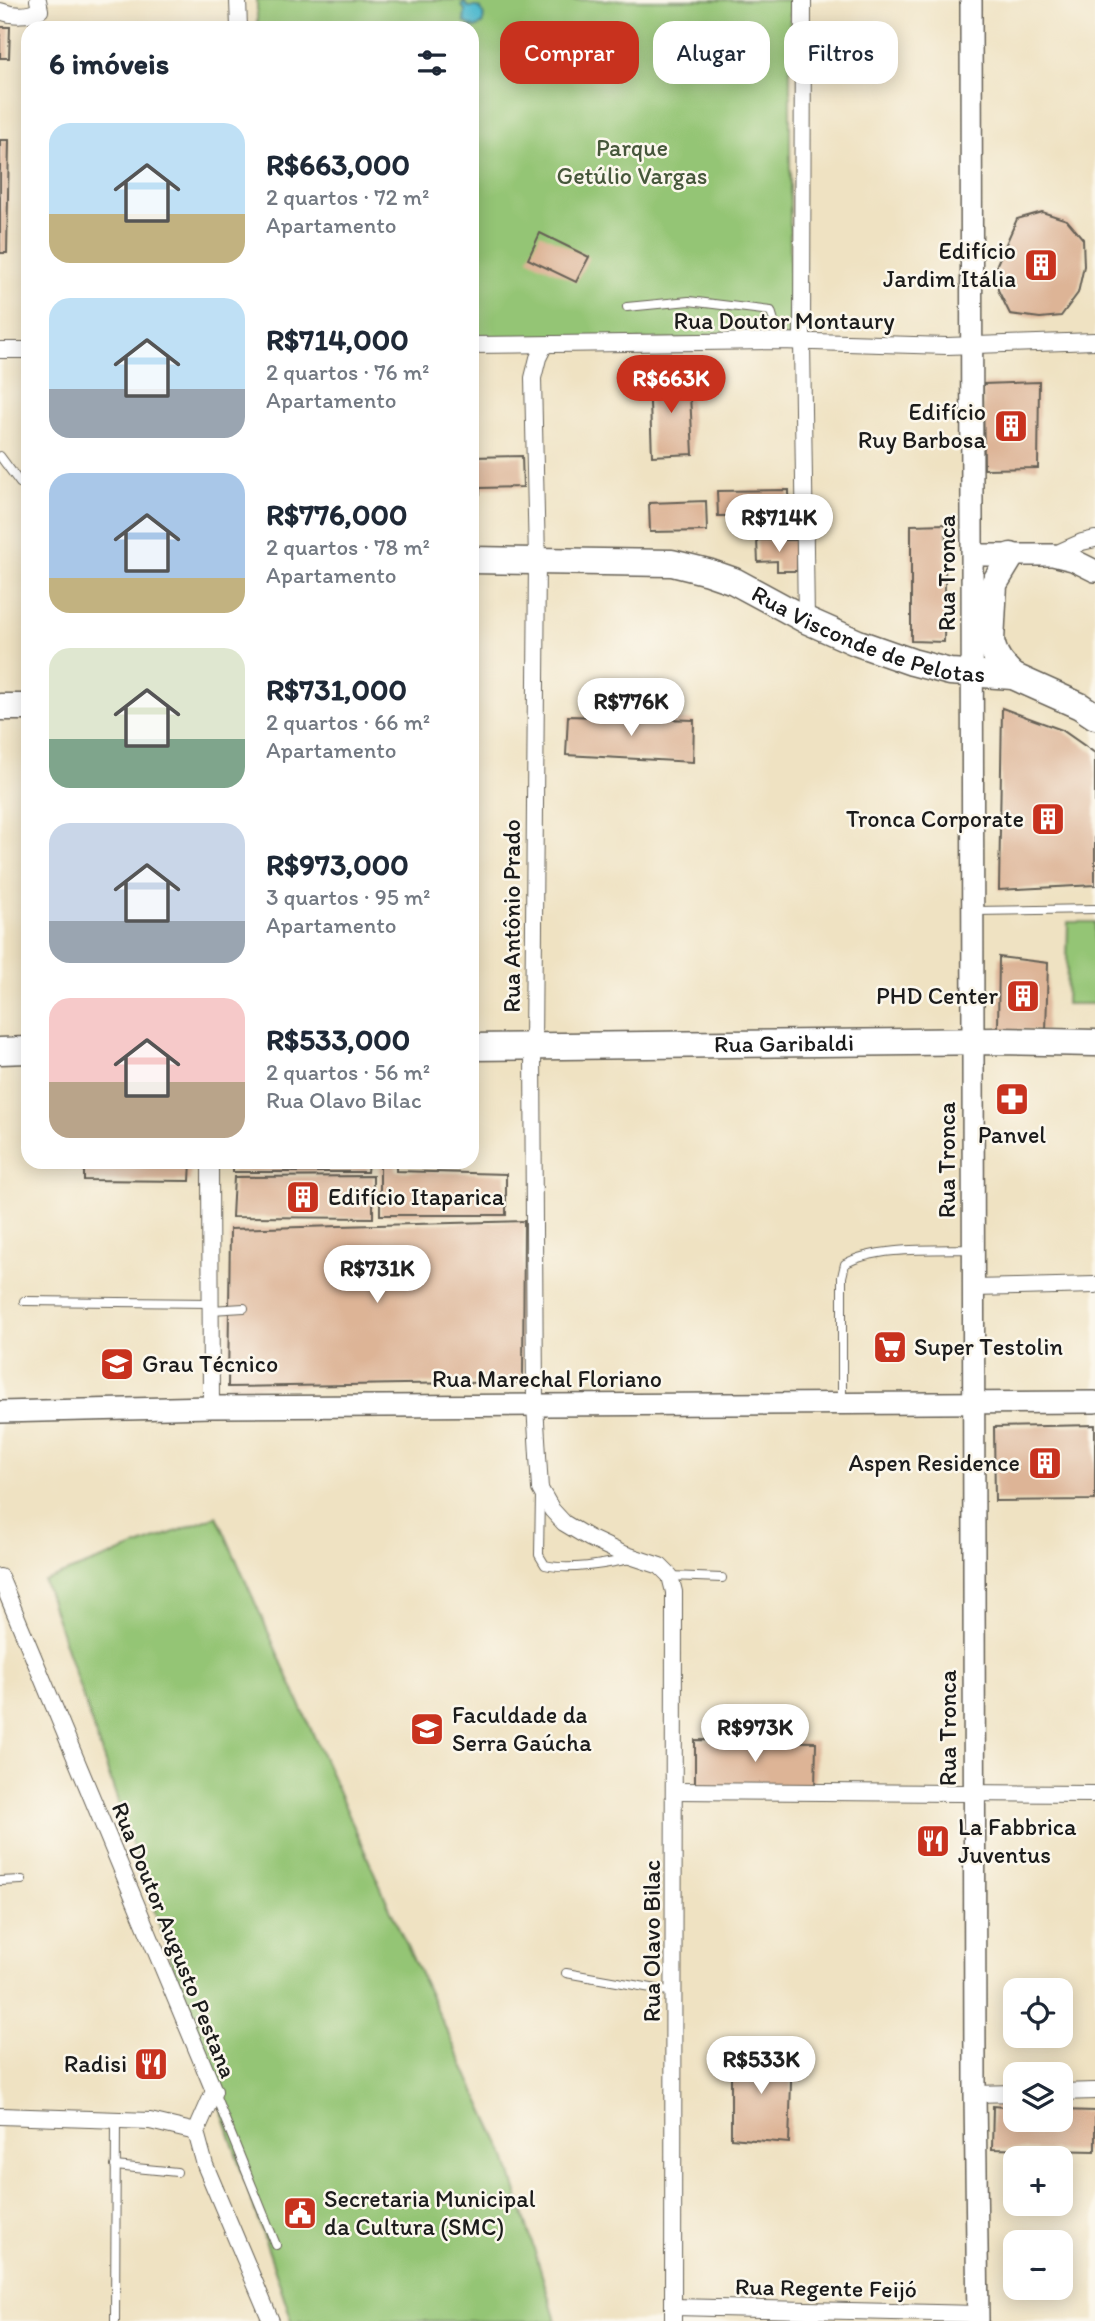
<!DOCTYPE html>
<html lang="pt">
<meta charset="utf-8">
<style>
:root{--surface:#fff;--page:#f6f6f7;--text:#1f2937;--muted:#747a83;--accent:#c8321e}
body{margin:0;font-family:Itim,sans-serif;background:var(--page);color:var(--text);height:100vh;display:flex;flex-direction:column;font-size:26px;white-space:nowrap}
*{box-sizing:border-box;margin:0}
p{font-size:23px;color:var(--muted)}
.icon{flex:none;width:38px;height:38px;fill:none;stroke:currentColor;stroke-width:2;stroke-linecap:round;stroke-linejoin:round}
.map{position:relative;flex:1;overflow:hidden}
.panel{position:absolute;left:21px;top:21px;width:458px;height:1148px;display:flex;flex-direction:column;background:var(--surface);border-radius:21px;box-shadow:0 4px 18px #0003}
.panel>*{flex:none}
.banner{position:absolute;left:500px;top:21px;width:488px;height:63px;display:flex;gap:14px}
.fabs{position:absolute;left:1003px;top:1978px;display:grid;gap:14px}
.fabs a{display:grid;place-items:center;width:70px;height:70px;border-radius:14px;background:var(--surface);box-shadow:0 4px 18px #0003;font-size:35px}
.price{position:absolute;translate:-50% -60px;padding:0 16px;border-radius:24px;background:#fff;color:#222;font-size:23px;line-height:46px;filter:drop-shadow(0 2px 4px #0008)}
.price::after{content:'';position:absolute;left:50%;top:42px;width:21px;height:16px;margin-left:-10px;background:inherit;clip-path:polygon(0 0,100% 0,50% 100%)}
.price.current{background:var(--accent);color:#fff}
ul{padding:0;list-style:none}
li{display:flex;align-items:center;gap:21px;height:175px;padding:0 28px}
li span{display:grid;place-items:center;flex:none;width:196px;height:140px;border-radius:21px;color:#555}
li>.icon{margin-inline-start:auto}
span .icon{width:84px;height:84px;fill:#fffc;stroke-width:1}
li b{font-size:30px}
h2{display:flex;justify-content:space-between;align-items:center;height:84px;padding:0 28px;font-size:30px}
.tag{padding:0 24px;border-radius:21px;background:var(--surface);box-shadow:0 4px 18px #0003;font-size:24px;line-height:63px}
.tag.current{background:var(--accent);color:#fff}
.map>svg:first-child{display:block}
</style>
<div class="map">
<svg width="1095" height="2321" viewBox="0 0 1095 2321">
<rect width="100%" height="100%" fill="#fbf7ec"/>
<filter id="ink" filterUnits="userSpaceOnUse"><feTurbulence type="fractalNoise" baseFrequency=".0143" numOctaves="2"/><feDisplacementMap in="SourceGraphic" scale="14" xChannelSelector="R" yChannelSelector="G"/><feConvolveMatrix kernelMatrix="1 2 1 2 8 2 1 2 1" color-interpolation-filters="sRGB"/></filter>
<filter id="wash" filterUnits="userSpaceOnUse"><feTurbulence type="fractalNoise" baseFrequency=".00686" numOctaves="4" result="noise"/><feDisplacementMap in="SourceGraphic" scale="28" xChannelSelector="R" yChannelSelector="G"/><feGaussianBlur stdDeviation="1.57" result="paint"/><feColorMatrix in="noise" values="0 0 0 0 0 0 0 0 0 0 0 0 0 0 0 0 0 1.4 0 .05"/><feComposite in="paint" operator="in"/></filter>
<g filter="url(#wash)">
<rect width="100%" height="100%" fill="#efe2c2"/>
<g fill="#94c574" stroke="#587048" stroke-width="2">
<polygon points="257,0 790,0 790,341 473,340 472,28 257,28"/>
<polygon points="1068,922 1095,922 1095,1004 1066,1004"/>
<polygon points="217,1516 399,1929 506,2157 556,2321 292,2321 44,1581"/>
</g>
<path fill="#50b9ce" stroke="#366a75" stroke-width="2" d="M464,2L468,7H478C484,12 485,16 482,24L475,28L464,22L465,10L461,5Z"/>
<g id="blocks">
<g fill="#ddb496">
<polygon points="0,27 10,27 9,58 0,58"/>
<polygon points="0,140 9,140 7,253 0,253"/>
<polygon points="1042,212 1067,220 1083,239 1084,266 1078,293 1061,316 1040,318 1010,314 998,290 997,264 1017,219"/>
<polygon points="540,233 589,257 576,282 528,259"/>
<polygon points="689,374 693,454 652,456 649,376"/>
<polygon points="1039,382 1038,468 984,469 983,384"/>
<polygon points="522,456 523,487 480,488 480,494 472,495 472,457"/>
<polygon points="789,490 789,515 718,516 717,491"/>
<polygon points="706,501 707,531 650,532 649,503"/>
<polygon points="946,524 944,642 911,641 911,525"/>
<polygon points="757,540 797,540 797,571 777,571 777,561 758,562"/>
<polygon points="1002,708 1062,730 1095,753 1095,885 999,890"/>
<polygon points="568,716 694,720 693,762 566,755"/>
<polygon points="999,957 1048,963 1046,1031 998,1030"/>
<polygon points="84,1162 191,1162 190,1181 84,1180"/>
<polygon points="233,1162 368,1162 367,1172 233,1172"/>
<polygon points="380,1162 396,1162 396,1171 506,1174 506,1215 380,1215"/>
<polygon points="373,1176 373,1218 232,1217 234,1177"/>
<polygon points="524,1221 523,1382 228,1387 230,1229"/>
<polygon points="1095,1425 1095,1500 995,1501 994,1427"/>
<polygon points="695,1740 816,1742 815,1789 695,1787"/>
<polygon points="792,2051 789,2143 731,2138 731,2055"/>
<polygon points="993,2106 1015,2108 1015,2119 1060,2119 1060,2110 1095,2111 1095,2151 992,2149"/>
</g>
</g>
</g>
<g filter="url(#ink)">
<use href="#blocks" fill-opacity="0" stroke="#666156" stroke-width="2"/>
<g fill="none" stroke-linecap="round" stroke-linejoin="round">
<g stroke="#666156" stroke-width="10">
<g id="service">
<polyline points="627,307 689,301 771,311 780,341"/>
<polyline points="0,456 20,483 28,488"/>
<polyline points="975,911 1095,909"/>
<polyline points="24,1301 211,1303"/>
<polyline points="211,1310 244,1308"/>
<path d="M842,1403V1277L845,1264C875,1246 938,1250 974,1249"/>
<path d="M540,1494L539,1555L545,1565C569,1571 605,1564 630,1559"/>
<polyline points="670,1576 722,1578"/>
<polyline points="0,1881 22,1880"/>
<polyline points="566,1973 674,1992"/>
<polyline points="214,2092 276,2245"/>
<polyline points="115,2166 177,2172"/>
<polyline points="115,2321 116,2120"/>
</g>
</g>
<g stroke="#666156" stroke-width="18">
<g id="minor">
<polyline points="238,0 239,28"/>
<polyline points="803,0 802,341 806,620"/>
<path d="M0,11C13,16 28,16 40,10L38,0"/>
<polyline points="472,345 780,341 947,346 1095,341"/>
<polyline points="544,346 538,358 533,378 537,560 533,1048 535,1405 540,1489 552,1510 564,1523 589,1538 621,1553 660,1566 670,1576 674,1592 673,2321"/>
<polyline points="0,350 28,350"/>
<polyline points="1053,555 1082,542 1095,539"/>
<polyline points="210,1162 211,1407"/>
<polyline points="974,1288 1095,1285"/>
<polyline points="0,1577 214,2091 196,2132 205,2165 271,2321"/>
<polyline points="675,1791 1095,1794"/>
<polyline points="1060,2092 1095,2091"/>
<polyline points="975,2094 1015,2093"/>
<polyline points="0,2116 150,2121 196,2132"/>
<polyline points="673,2307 978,2314"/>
</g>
</g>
<g stroke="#666156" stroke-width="24">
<g id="tertiary">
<polyline points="971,0 975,2094 978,2321"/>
<polyline points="973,555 1053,555 1073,560 1095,571"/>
<polyline points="0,1412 211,1407 1095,1402"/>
</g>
</g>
<g stroke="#666156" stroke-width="29">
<g id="primary">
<path d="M1011,556L994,584L991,641C994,657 1002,665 1013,676"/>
<path id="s1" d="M472,560L672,563L708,572L734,581L806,620L858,643L912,662L950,672L1013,676L1080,706L1095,716"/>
<polyline points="0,707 28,707"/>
<path id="s2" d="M472,1047L997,1041L1095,1043"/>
<polyline points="0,1051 28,1050"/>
</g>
</g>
<use href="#service" stroke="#fff" stroke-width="8"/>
<use href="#minor" stroke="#fff" stroke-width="16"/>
<use href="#tertiary" stroke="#fff" stroke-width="21"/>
<use href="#primary" stroke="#fff" stroke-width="26"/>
</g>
</g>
<defs>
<g id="building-square" transform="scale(1.75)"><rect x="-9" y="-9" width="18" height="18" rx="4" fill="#c8321e" stroke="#fbf7ec"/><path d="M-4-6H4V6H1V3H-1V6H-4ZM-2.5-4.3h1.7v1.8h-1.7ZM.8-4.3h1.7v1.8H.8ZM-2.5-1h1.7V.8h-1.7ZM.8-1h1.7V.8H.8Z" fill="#fff"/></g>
<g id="pharmacy-square" transform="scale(1.75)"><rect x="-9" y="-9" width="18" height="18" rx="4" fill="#c8321e" stroke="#fbf7ec"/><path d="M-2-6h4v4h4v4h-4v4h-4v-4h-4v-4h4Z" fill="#fff"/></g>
<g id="supermarket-square" transform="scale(1.75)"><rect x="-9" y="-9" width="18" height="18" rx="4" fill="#c8321e" stroke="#fbf7ec"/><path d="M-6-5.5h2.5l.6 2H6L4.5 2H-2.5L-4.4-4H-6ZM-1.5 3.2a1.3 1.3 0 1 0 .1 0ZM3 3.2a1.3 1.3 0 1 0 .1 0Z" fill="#fff"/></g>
<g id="university-square" transform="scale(1.75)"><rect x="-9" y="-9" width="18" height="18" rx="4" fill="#c8321e" stroke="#fbf7ec"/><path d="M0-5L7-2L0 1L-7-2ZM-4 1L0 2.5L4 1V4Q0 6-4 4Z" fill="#fff"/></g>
<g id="restaurant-square" transform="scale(1.75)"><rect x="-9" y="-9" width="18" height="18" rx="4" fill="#c8321e" stroke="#fbf7ec"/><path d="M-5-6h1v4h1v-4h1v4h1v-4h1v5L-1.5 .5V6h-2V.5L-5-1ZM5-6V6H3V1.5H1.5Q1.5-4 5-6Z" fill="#fff"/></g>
<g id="civic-square" transform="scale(1.75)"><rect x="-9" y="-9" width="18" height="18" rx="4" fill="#c8321e" stroke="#fbf7ec"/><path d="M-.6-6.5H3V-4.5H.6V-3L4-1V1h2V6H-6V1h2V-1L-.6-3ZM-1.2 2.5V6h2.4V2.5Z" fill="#fff"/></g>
</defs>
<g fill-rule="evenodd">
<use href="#building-square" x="1041" y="265"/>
<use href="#building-square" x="1011" y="426"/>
<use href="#building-square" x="1048" y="819"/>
<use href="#building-square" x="1023" y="996"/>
<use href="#pharmacy-square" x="1012" y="1099"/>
<use href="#building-square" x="303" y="1197"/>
<use href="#supermarket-square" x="890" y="1347"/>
<use href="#university-square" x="117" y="1364"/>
<use href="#building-square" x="1045" y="1463"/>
<use href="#university-square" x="427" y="1729"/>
<use href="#restaurant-square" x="933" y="1841"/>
<use href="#restaurant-square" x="151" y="2064"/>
<use href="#civic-square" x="300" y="2213"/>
</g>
<g text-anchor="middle" stroke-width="5" stroke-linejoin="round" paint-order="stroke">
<g font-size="24" fill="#46573b" stroke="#fbf7ec">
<text x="632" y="156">Parque<tspan x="632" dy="28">Getúlio Vargas</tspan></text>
</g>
<g font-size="24" fill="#1c1c1c" stroke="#fbf7ec" text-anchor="end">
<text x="1016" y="259">Edifício<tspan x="1016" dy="28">Jardim Itália</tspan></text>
<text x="986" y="420">Edifício<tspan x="986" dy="28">Ruy Barbosa</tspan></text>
<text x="1024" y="827">Tronca Corporate</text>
<text x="998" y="1004">PHD Center</text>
<text x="1012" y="1143" text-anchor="middle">Panvel</text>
<text x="328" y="1205" text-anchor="start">Edifício Itaparica</text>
<text x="914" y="1355" text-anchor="start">Super Testolin</text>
<text x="142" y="1372" text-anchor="start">Grau Técnico</text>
<text x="1020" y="1471">Aspen Residence</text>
<text x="452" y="1723" text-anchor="start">Faculdade da<tspan x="452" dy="28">Serra Gaúcha</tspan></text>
<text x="958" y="1835" text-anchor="start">La Fabbrica<tspan x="958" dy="28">Juventus</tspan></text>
<text x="127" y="2072">Radisi</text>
<text x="324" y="2207" text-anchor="start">Secretaria Municipal<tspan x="324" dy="28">da Cultura (SMC)</tspan></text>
</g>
<g font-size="24" fill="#1c1c1c" stroke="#fbf7ec">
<text x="784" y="329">Rua Doutor Montaury</text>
<text transform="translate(947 573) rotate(-90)" y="8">Rua Tronca</text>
<text dy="8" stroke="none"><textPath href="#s1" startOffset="411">Rua Visconde de Pelotas</textPath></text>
<text transform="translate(512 916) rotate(-90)" y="8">Rua Antônio Prado</text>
<text dy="8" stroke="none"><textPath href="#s2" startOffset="312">Rua Garibaldi</textPath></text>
<text transform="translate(947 1160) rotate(-90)" y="8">Rua Tronca</text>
<text x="547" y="1387">Rua Marechal Floriano</text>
<text transform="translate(948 1728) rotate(-90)" y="8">Rua Tronca</text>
<text transform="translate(174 1940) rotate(68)" y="8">Rua Doutor Augusto Pestana</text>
<text transform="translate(652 1941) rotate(-90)" y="8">Rua Olavo Bilac</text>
<text transform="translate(826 2288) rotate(1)" y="8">Rua Regente Feijó</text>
</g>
</g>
</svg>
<div class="fabs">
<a><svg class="icon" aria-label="locate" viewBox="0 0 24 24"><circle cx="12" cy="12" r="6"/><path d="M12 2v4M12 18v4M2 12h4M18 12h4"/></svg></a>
<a><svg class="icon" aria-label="layers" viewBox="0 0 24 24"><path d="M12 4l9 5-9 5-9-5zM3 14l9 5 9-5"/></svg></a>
<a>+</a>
<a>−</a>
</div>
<b class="price current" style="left:671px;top:415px">R$663K</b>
<b class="price" style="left:779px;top:554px">R$714K</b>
<b class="price" style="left:631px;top:738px">R$776K</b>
<b class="price" style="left:377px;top:1305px">R$731K</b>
<b class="price" style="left:755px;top:1764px">R$973K</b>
<b class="price" style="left:761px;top:2096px">R$533K</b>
<div class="banner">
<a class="tag current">Comprar</a>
<a class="tag">Alugar</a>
<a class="tag">Filtros</a>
</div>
<section class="panel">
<h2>6 imóveis<svg class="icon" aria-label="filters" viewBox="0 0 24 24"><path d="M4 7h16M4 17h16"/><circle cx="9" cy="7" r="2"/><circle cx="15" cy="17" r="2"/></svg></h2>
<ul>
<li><span style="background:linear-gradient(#bfe0f5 65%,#c2b280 0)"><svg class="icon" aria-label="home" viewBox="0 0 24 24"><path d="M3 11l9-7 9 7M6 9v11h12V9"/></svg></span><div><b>R$663,000</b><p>2 quartos · 72 m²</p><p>Apartamento</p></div></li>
<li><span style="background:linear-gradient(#bfe0f5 65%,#9aa5b1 0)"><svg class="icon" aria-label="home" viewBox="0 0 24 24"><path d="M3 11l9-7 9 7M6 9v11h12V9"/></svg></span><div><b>R$714,000</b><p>2 quartos · 76 m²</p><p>Apartamento</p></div></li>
<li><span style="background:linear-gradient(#a9c7e8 75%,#c2b280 0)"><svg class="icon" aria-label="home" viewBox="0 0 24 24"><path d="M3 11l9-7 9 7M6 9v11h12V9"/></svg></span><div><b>R$776,000</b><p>2 quartos · 78 m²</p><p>Apartamento</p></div></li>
<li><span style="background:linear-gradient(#dfe7d0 65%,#7fa58c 0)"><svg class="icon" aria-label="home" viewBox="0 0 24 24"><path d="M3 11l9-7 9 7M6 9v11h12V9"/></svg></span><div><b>R$731,000</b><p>2 quartos · 66 m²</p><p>Apartamento</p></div></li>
<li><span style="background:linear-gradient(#c9d6e8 70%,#9aa5b1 0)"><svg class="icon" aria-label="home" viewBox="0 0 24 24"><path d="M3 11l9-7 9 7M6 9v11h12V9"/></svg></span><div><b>R$973,000</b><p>3 quartos · 95 m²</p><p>Apartamento</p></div></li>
<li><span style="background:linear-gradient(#f6c9c9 60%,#b9a48a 0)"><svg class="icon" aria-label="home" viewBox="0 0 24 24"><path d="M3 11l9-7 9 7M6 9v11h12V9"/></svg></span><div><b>R$533,000</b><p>2 quartos · 56 m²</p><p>Rua Olavo Bilac</p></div></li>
</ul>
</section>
</div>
